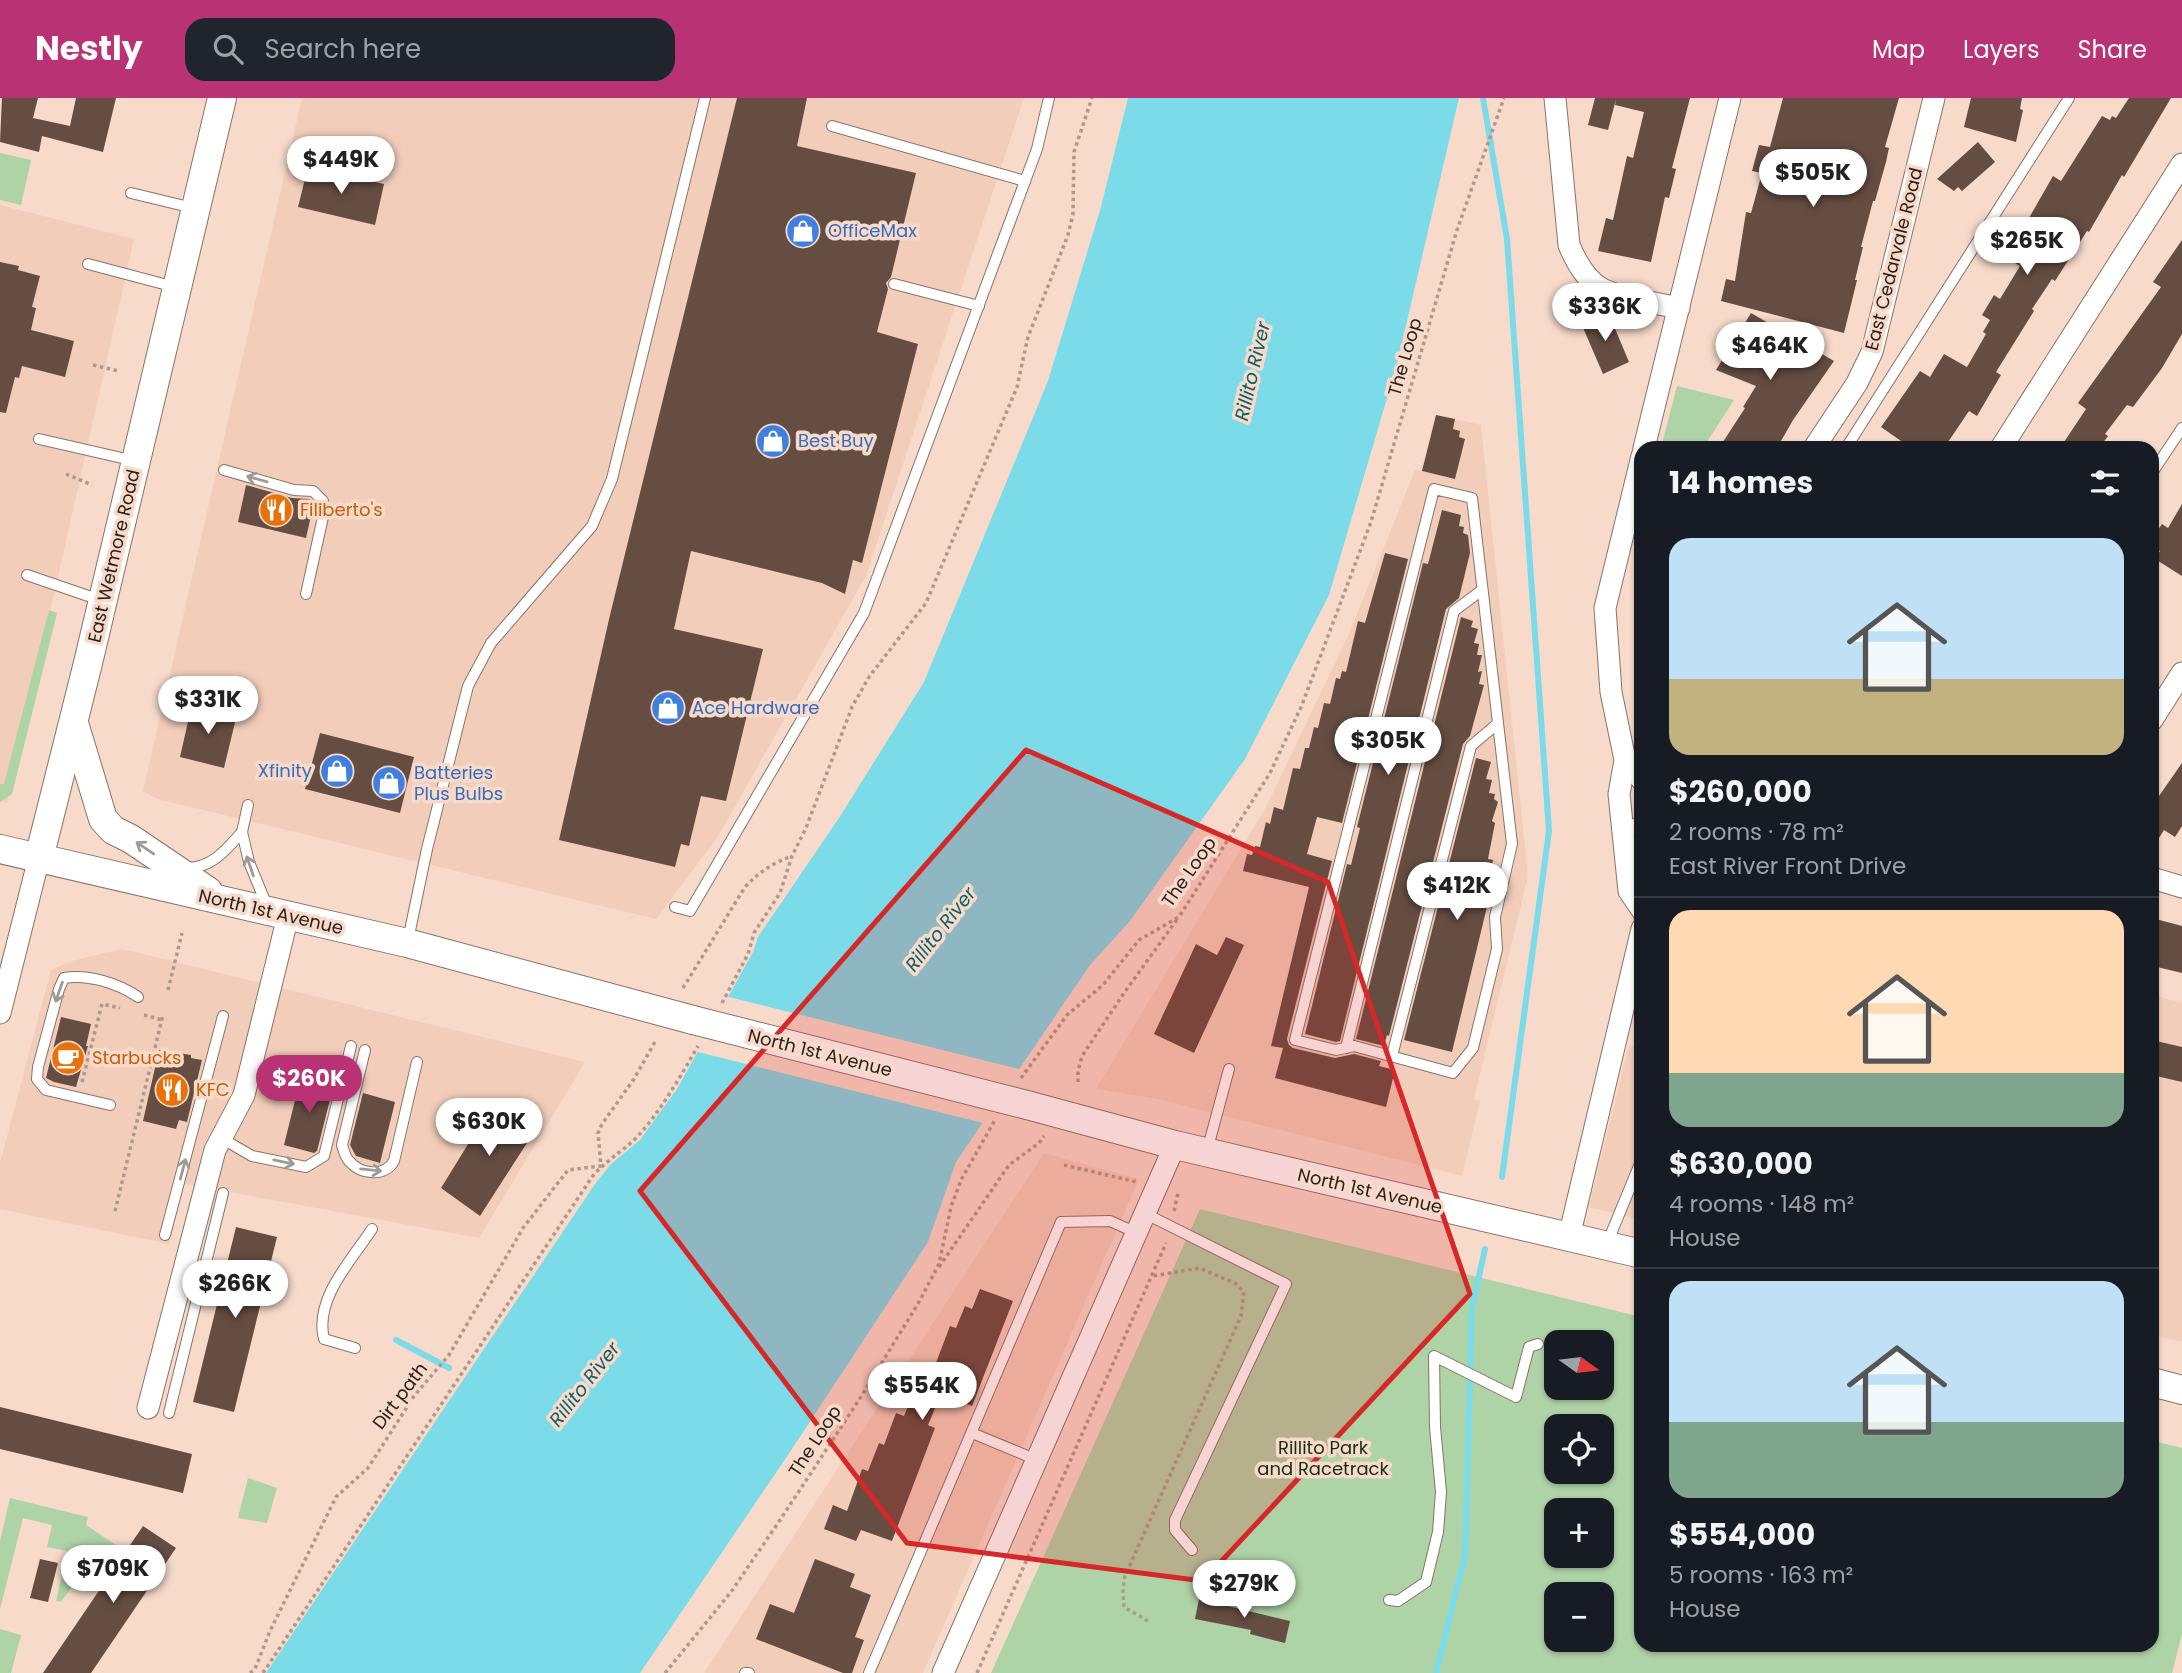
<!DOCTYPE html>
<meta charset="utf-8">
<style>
:root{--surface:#171b24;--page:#20242c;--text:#f1f3f6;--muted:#9ea1a6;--line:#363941;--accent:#b93273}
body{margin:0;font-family:Poppins,sans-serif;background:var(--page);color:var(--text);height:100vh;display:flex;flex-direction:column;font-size:26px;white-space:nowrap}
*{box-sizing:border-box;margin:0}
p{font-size:23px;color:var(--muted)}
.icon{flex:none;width:38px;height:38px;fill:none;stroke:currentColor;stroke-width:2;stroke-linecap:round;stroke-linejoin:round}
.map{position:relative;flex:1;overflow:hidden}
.side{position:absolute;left:1634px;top:343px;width:525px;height:1211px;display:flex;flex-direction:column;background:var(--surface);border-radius:21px;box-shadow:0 2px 5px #0004}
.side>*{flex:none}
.needle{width:46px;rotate:104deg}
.fabs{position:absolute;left:1544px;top:1232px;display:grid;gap:14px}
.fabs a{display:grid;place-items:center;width:70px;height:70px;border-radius:14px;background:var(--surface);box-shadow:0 2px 5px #0004;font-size:35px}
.price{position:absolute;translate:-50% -60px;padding:0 16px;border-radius:24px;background:#fff;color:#222;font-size:23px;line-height:46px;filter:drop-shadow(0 2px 4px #0008)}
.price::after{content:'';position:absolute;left:50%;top:42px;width:21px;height:16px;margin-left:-10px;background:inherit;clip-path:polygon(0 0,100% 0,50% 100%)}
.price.on{background:var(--accent);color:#fff}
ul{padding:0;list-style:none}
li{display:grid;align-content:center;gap:14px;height:371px;padding:0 35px}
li+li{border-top:2px solid var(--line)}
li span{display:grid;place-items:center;height:217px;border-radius:21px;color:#555}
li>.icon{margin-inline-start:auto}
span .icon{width:126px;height:126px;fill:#fffc;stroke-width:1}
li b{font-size:30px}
h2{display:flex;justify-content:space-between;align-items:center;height:84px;padding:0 35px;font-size:30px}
header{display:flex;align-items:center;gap:42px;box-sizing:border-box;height:98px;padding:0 35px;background:var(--accent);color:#fff}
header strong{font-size:33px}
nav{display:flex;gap:38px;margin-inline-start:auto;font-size:24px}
.search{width:490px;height:63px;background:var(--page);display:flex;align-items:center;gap:18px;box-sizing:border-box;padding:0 24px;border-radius:21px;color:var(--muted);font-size:26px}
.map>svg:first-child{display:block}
</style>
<header>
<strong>Nestly</strong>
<div class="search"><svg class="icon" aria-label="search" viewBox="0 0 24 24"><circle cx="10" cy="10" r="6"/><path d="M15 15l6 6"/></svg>Search here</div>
<nav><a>Map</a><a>Layers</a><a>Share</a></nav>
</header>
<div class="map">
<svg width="2182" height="1575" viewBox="0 0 2182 1575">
<rect width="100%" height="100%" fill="#f7daca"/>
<g fill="#f2ceba">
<polygon points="302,0 1024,0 866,478 717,740 656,821 157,701 143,693"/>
<polygon points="0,107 134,141 7,705 0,703"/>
<polygon points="1436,317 1481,327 1528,778 1474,1001 1480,1003 1462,1078 1158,1001 1096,991 1266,709 1349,536 1415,372 1422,373"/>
<polygon points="122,851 585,964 479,1140 186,1086 182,1087 169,1146 0,1111 0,1065 51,872 72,863"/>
<polygon points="2152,897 2182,905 2182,1244 2153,1237"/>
<polygon points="1629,947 1641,950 1641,1122 1589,1109"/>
<polygon points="1044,1055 1139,1081 923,1575 704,1575"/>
</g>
<g fill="#aed3a6" fill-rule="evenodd">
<polygon points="0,55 31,62 21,107 0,102"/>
<polygon points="1677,288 1734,302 1703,350 1661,350"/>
<polygon points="49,512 57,515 12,696 0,704 0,686 4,686"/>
<path d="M1200,1111L1641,1219L1642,1547H2152L2153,1343L2182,1350V1536L2172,1575H991ZM1556,1244H1601V1290H1556ZM1556,1328H1601V1374H1556ZM1556,1412H1601V1458H1556ZM1556,1496H1601V1542H1556Z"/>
<polygon points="248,1380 277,1390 267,1425 238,1420"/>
<polygon points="10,1400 88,1419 86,1427 116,1447 97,1474 87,1467 61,1504 56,1503 67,1453 47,1449 52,1427 23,1420 0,1511 0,1443"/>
<polygon points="0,1531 21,1537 11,1575 0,1575"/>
</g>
<polygon fill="#7cdbe8" points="1128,0 1459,0 1397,266 1329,497 1245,661 1130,823 1090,867 956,1064 928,1144 790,1354 640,1575 266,1575 595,1086 611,1066 640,1042 677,991 753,854 758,839 839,720 924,584 1048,283 1101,109"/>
<polygon fill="#f7daca" points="725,898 1023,972 987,1026 694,953"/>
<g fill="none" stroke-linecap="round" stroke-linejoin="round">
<g stroke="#7cdbe8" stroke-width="6">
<polyline points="1483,0 1507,141 1549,733 1502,1079"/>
<polyline points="396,1242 449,1270"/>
<polyline points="1436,1575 1465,1457 1472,1209 1485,1151"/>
</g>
</g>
<g fill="#664d41">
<polygon points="2,0 38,0 33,20 70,28 76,0 116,0 103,54 42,38 39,54 0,44"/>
<polygon points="737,0 807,0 797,48 916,75 891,179 886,185 888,191 877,234 918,246 862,465 853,462 845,496 822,485 691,453 674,531 763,551 726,703 701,698 689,748 681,746 675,769 559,742 610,517"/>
<polygon points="1595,0 1690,0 1672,70 1676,71 1669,100 1665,99 1651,164 1598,153 1606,120 1613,122 1627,58 1633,60 1644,14 1615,7 1616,1 1608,32 1588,27"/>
<polygon points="1783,0 1899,0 1885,49 1889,50 1886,64 1875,103 1873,103 1861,149 1863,149 1855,182 1857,182 1844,235 1721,203 1726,181 1735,183 1746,114 1751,115 1762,75 1752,73 1759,47 1770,49"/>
<polygon points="1971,0 2022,0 2020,11 2023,12 2016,44 1964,29"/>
<polygon points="2129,0 2171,0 2124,79 2122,77 2089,134 2087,133 2055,183 2052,181 2032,211 2034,213 1996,274 2001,277 1977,318 1969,313 1944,350 1911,350 1881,329 1920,273 1930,279 1944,256 1967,269 1986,236 1983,234 1990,222 1982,217 1994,197 2000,201 2020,168 2010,162 2017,152 2007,144 2020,124 2025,127 2053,78 2061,83 2102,18 2110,22 2112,18 2116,20"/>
<polygon points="1978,44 1995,64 1962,93 1958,89 1954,93 1937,81"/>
<polygon points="308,69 384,86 375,127 298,109"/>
<polygon points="2182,142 2182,236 2162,270 2133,309 2127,307 2105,336 2108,338 2099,350 2060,350 2086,311 2078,305 2161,189 2153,184"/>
<polygon points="0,164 19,168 18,172 40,178 32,209 36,210 31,232 74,243 65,279 22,268 19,280 15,279 6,315 0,314"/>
<polygon points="1608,214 1629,264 1603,276 1581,225"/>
<polygon points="1751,215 1834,263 1793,322 1777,350 1719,350 1745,310 1743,309 1756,288 1716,272"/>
<polygon points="1436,317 1455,321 1453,331 1460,333 1459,339 1465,341 1455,381 1422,373"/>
<polygon points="246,387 292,400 310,401 314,405 306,440 238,424"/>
<polygon points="2182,406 2182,478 2155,461 2160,453 2152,448 2152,441 2162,426 2168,430"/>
<polygon points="1442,412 1461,417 1459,428 1464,429 1463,435 1468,437 1470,455 1459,500 1446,511 1340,943 1336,944 1305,936 1347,766 1351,767 1360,730 1357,729 1423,465 1428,466"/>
<polygon points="1385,455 1408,461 1342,725 1317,719 1307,756 1332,763 1287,941 1289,947 1293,950 1335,960 1354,956 1381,963 1379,968 1395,972 1386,1009 1275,980 1283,950 1271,948 1309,789 1243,773 1247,756 1252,757 1255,748 1260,749 1266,724 1270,726 1274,709 1283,712 1293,670 1300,671 1305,650 1309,650 1314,629 1318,630 1324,605 1330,606 1336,580 1340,581 1342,573 1346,574 1358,523 1365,525"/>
<polygon points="1461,519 1473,523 1471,529 1478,531 1474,545 1479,546 1477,557 1482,557 1478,574 1482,573 1479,586 1484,587 1470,638 1463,646 1389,938 1387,937 1384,948 1356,941"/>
<polygon points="192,606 237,616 224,670 180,659"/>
<polygon points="320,635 414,659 400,715 305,691"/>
<polygon points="1476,660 1491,664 1486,681 1492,682 1489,695 1495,696 1494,701 1498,704 1492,723 1495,725 1488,761 1493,762 1488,788 1492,788 1452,954 1404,942"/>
<polygon points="2182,665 2182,728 2175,739 2164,732 2152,751 2152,708"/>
<polygon points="2152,820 2182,828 2182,875 2153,868 2156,856 2152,855"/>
<polygon points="1226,839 1244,847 1194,955 1154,936 1196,846 1217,857"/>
<polygon points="61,919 91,926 86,948 88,948 76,989 54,984 46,980"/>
<polygon points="2152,942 2182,949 2182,984 2152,977"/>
<polygon points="159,952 191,957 191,960 202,962 187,1024 179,1022 176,1031 143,1023"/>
<polygon points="301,978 334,986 317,1053 314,1055 284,1047"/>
<polygon points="363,995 395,1004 380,1065 356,1058 350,1047"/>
<polygon points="491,1009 541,1023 480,1118 441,1090"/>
<polygon points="236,1129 277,1139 234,1314 193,1304"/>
<polygon points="980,1191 1013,1203 972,1308 941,1296 928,1327 935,1330 892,1443 861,1432 856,1443 824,1431 833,1407 847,1413 862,1371 868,1373 879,1345 884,1347 896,1315 904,1318 925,1267 934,1270 950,1228 956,1230 965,1208 972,1211"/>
<polygon points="0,1309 192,1356 183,1395 0,1351"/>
<polygon points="143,1428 176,1450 91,1575 43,1575"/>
<polygon points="40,1461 58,1465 48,1504 30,1500"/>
<polygon points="815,1461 855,1476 850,1489 871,1497 855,1539 864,1542 852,1575 843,1575 756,1541 770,1506 794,1515"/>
<polygon points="1199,1501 1290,1523 1285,1545 1250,1536 1251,1532 1195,1521"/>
</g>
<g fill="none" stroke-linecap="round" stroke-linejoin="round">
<g stroke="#8c7264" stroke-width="12">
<g id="lane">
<polyline points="832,28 1025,83"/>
<polyline points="131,95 193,110"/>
<polyline points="88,166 175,189"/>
<polyline points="894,186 979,208"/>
<polyline points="39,341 135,363"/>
<polyline points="1846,350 2069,0"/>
<polyline points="224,372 294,392 313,393 323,403 323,419 306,496"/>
<polyline points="2152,375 2182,330"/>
<polygon points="1434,391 1472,400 1512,746 1495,819 1497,851 1473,950 1453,975 1354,948 1336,952 1295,942"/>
<polyline points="27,477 100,502"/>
<polyline points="242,734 248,707"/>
<polyline points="1627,738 1634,726 1642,724"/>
<path d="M186,770C212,770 226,752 242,734L249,764L267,808"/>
<polyline points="675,809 690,813 864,515 1037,51 1049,0"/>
<polyline points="408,842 427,751 468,588 491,545 592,428 612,381 705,0"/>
<polyline points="1346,950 1454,513 1482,492"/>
<path d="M365,952L342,1047C344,1053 345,1059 349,1063C361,1077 385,1079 394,1063L417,964"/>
<polyline points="1392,958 1471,648 1497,626"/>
<path d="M110,1007L46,992L37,981L38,969L59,891L64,880C88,876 118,885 138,899"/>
<polyline points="221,1040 252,1058 306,1069 324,1058 351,948"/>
<polyline points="1207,1053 1229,971"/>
<polyline points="1144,1115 1286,1186 1175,1422 1175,1432 1192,1452"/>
<polyline points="165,1137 223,918"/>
<polyline points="1606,1148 1641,1063"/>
<path d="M355,1250L324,1241C314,1201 351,1163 372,1131"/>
<polyline points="169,1315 223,1095"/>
<polyline points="972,1335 1037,1362"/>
<polyline points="1389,1502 1398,1503 1426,1484 1438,1434 1441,1394 1435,1329 1434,1258 1516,1299 1529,1249 1538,1246"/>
<polyline points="745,1575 749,1575"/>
<polyline points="869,1575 1061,1124 1110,1123 1137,1135"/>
</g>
</g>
<g stroke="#8c7264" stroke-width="23">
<g id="street">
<path d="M1555,0L1569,147C1576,164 1586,182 1602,191C1616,199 1661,206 1679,210"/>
<polyline points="1644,350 1730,0"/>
<polyline points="1814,350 1857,285 1872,254 1934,0"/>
<polyline points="2001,350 2182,66"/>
<polyline points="1642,358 1605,510 1611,594 1625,662 1619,696 1629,793 1642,812"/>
<polyline points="2152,622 2182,575"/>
<polyline points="1625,662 1642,682"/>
<polyline points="2152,780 2182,789"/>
<polyline points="0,915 39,760"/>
<polyline points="1569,1139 1642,831"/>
<polyline points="148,1310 215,1052 244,997 288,818"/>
<polyline points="943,1575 1175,1047"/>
</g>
</g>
<g stroke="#8c7264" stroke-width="30">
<g id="secondary">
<polyline points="74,625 103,721 113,732 131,741 208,793"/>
<polyline points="0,751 407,845 693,922"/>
<polyline points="39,760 88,565 222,0"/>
<polyline points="1027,1007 1175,1047 1642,1156"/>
<polyline points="2152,1284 2182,1292"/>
</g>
</g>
<g stroke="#b0998c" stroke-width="3.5" stroke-dasharray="3.5 3.5" stroke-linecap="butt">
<polyline points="93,267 119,273"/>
<polyline points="66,376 92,387"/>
<path d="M683,890L745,789C759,774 773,765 792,758"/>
<polyline points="168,892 182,835"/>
<polyline points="722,905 748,856 754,835 780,795 792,758 806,730 852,609 869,579 926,505 1017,289 1028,239 1068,137 1073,116 1074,54 1092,0"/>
<polyline points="144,917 162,922"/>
<polyline points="1021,980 1067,917 1103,887 1139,842 1179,819 1270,675 1302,607 1371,424 1457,132 1504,0"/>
<polyline points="82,984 102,906 120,910"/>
<polyline points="1078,984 1078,973 1082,958 1124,895 1178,820"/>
<polyline points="1064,1067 1137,1084"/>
<polyline points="115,1113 163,917"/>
<polyline points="1174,1113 1178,1095"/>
<polyline points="939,1169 1009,1067 1039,1045 1044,1038"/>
<polyline points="1148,1523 1124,1509 1123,1491 1125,1478 1241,1218 1244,1194 1235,1185 1199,1170 1153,1178"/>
<polyline points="250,1575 255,1571 270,1533 336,1399 368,1370 414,1298 449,1257 523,1130 568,1072 601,1068 598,1035 602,1026 634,981 656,942"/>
<path d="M263,1575L592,1079C605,1063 622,1054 637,1039C661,1013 680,979 698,948"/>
<polyline points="665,1575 731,1494 780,1422 859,1302 919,1204 939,1166 951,1109 961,1082 995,1022"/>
<polyline points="977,1575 1166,1145"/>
</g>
<use href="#lane" stroke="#fff" stroke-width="10"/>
<use href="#street" stroke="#fff" stroke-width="21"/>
<use href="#secondary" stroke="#fff" stroke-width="28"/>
<g stroke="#8c7264" stroke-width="30" stroke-linecap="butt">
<polyline id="secondary-bridge" points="693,922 1027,1007"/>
</g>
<use href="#secondary-bridge" stroke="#fff" stroke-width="28"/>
</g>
<defs><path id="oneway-shaft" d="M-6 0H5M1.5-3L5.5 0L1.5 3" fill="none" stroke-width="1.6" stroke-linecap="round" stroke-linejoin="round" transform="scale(1.75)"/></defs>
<g stroke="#9f9a97">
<use href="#oneway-shaft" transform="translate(257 381) rotate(-164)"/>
<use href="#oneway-shaft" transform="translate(145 750) rotate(-146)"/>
<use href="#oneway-shaft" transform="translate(250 768) rotate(-109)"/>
<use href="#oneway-shaft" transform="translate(59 894) rotate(109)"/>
<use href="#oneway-shaft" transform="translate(284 1064) rotate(12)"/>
<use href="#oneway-shaft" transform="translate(183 1071) rotate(-75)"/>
<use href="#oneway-shaft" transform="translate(371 1072) rotate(6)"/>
</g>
<path fill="#d62828" fill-opacity="0.2" stroke="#d62828" stroke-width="5" stroke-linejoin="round" d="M1026,652L1328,784L1470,1196L1203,1483L907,1445L640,1093Z"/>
<defs>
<g id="shop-disc" transform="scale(1.75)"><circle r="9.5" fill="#3f7fe0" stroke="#f7daca"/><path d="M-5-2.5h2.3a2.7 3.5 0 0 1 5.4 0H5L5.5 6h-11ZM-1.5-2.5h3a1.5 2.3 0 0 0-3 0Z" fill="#fff"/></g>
<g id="restaurant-disc" transform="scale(1.75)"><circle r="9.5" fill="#e8710a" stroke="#f7daca"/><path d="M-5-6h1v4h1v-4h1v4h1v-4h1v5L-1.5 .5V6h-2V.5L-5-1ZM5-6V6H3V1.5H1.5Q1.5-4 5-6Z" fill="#fff"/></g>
<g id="cafe-disc" transform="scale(1.75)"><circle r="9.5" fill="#e8710a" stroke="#f7daca"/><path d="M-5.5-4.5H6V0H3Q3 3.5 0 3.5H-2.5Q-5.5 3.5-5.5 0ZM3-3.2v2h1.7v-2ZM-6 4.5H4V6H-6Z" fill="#fff"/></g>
</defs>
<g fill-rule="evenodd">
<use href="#shop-disc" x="803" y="133"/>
<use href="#shop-disc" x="773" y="343"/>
<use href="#restaurant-disc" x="276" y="412"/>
<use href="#shop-disc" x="668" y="610"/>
<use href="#shop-disc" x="337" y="673"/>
<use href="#shop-disc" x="389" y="685"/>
<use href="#cafe-disc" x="68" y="960"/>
<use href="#restaurant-disc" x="172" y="992"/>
</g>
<g text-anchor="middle" stroke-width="7" stroke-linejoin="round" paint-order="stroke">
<g font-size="18" fill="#366cbe" stroke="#f7daca" text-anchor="start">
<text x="828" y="139">OfficeMax</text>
<text x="798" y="349">Best Buy</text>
<text x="692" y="616">Ace Hardware</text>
<text x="312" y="679" text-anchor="end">Xfinity</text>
<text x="414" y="681">Batteries<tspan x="414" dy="21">Plus Bulbs</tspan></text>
</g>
<g font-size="18" fill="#291e18" stroke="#f7daca">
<text transform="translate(1894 161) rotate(-76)" y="6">East Cedarvale Road</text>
<text transform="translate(1405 259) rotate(-74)" y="6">The Loop</text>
<text transform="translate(114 458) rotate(-77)" y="6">East Wetmore Road</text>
<text transform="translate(1189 774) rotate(-55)" y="6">The Loop</text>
<text transform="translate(271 814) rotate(13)" y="6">North 1st Avenue</text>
<text transform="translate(820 955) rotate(14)" y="6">North 1st Avenue</text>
<text transform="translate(1370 1093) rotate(13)" y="6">North 1st Avenue</text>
<text transform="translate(400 1298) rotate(-53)" y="6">Dirt path</text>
<text transform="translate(815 1343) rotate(-57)" y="6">The Loop</text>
</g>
<g font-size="18" fill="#c56008" stroke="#f7daca" text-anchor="start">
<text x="300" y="418">Filiberto's</text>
<text x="92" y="966">Starbucks</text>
<text x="196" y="998">KFC</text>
</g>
<g font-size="18" fill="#12310b" stroke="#f7daca">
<text x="1323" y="1356">Rillito Park<tspan x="1323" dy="21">and Racetrack</tspan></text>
</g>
<g font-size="19" font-style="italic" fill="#0e6069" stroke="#f7daca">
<text transform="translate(1252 273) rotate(-77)" y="7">Rillito River</text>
<text transform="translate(940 831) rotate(-52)" y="7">Rillito River</text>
<text transform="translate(584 1286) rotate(-52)" y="7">Rillito River</text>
</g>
</g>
</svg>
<div class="fabs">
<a><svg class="needle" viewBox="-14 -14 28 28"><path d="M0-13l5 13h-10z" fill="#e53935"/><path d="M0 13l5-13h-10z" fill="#9ea1a6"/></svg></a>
<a><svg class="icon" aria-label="locate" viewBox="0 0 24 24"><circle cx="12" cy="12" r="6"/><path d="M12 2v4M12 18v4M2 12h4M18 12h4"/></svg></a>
<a>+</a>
<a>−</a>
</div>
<b class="price" style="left:341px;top:98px">$449K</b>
<b class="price" style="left:1813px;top:111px">$505K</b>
<b class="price" style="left:2027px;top:179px">$265K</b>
<b class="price" style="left:1605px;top:245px">$336K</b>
<b class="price" style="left:1770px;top:284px">$464K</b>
<b class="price" style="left:208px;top:638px">$331K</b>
<b class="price" style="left:1388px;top:679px">$305K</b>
<b class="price" style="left:1457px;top:824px">$412K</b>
<b class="price on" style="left:309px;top:1017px">$260K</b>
<b class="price" style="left:489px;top:1060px">$630K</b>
<b class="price" style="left:235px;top:1222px">$266K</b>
<b class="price" style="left:922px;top:1324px">$554K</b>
<b class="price" style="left:113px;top:1507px">$709K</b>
<b class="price" style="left:1244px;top:1522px">$279K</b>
<section class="side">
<h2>14 homes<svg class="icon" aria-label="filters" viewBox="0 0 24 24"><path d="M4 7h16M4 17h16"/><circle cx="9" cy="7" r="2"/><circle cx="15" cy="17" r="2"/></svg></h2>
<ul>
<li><span style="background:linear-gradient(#bfe0f5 65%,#c2b280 0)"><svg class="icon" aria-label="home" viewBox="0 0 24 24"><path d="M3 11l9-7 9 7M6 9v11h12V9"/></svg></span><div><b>$260,000</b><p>2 rooms · 78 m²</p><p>East River Front Drive</p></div></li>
<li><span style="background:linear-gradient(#ffd9b3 75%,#7fa58c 0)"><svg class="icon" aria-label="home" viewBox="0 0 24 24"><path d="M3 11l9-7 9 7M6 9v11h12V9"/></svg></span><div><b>$630,000</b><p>4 rooms · 148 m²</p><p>House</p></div></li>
<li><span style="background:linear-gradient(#bfe0f5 65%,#7fa58c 0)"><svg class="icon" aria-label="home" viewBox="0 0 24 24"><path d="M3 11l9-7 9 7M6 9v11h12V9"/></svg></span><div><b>$554,000</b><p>5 rooms · 163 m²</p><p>House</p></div></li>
</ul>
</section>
</div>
